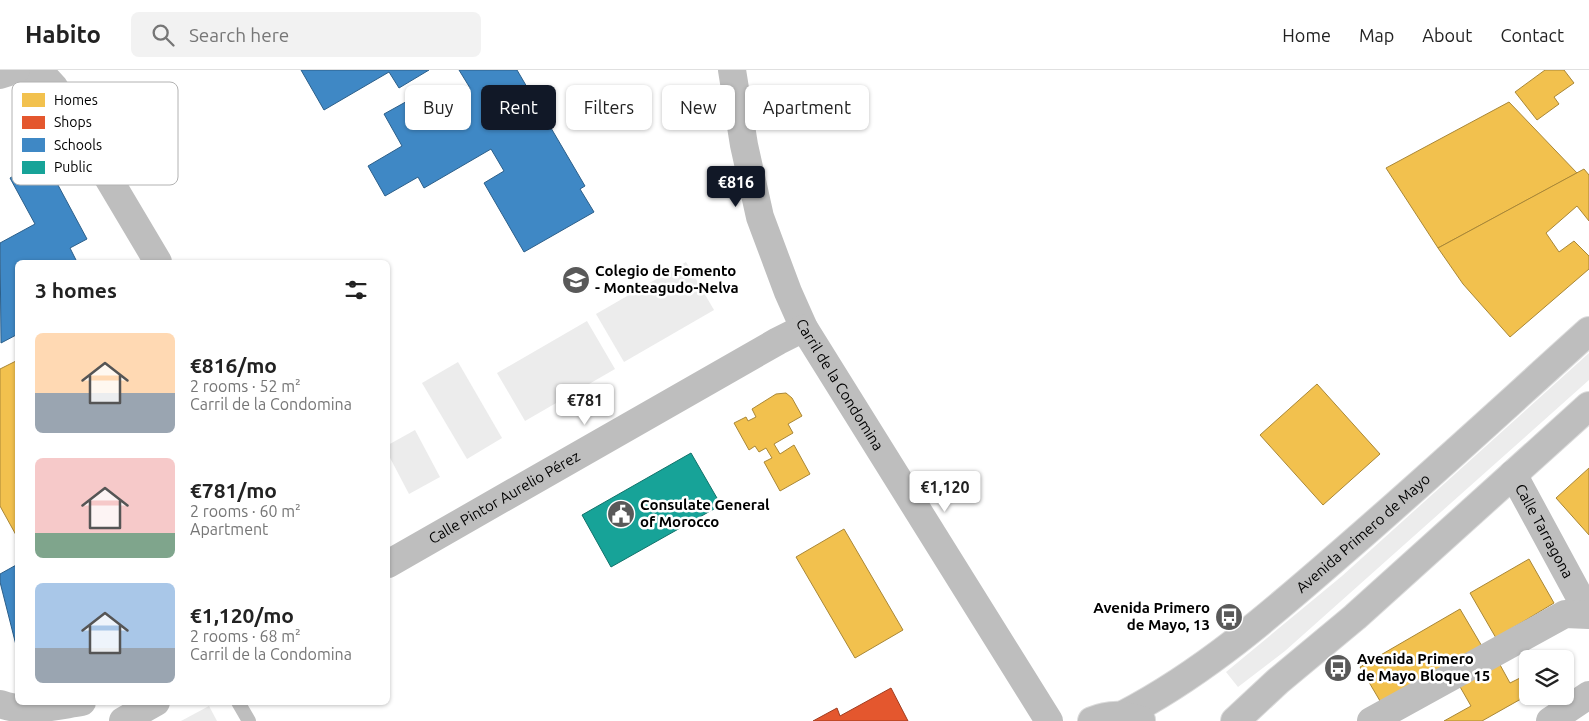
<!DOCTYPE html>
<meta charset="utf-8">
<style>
:root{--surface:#fff;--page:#f2f2f2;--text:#222;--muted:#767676;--line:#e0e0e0;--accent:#111827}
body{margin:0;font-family:Ubuntu,sans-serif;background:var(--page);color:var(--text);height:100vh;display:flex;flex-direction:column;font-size:19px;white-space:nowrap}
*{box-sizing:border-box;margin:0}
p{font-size:16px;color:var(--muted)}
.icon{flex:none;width:28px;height:28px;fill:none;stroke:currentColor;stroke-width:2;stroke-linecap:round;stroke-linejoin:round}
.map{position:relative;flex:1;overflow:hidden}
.details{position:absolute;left:15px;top:190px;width:375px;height:445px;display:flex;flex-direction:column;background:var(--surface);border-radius:8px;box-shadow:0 1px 4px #0004}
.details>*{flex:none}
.top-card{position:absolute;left:405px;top:15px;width:475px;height:45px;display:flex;gap:10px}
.fabs{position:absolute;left:1519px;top:580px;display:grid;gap:10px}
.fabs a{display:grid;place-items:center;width:55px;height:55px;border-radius:8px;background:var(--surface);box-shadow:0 1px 4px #0004;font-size:25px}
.price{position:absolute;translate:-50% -42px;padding:0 11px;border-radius:5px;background:#fff;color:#222;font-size:16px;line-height:32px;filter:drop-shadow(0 1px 2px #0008)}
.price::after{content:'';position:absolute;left:50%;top:30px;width:15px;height:11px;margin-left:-8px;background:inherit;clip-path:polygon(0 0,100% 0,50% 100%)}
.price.selected{background:var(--accent);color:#fff}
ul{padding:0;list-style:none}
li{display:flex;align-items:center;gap:15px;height:125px;padding:0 20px}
li span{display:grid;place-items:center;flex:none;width:140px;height:100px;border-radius:8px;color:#555}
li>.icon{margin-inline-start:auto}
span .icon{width:60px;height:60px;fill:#fffc;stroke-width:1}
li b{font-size:21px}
h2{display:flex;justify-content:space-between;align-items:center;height:60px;padding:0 20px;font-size:21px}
.chip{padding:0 18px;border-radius:8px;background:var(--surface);box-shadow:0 1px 4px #0004;font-size:18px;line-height:45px}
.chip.selected{background:var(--accent);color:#fff}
header{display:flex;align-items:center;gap:30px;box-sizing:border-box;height:70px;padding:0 25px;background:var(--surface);border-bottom:1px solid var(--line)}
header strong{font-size:24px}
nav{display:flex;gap:28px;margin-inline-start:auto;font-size:18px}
.search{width:350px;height:45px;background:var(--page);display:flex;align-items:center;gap:12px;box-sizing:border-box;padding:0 18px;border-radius:8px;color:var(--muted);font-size:19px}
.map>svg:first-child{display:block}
</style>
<header>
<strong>Habito</strong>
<div class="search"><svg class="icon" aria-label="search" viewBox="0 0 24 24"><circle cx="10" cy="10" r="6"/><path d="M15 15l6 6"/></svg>Search here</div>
<nav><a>Home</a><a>Map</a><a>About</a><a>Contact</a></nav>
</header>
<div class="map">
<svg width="1589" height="651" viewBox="0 0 1589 651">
<rect width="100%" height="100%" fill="#fff"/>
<g fill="#ececec">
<polygon points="686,192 714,240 624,292 596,244"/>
<polygon points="587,251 615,299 525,351 497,303"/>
<polygon points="1589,283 1589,310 1285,581 1238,617 1226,602 1342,506"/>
<polygon points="458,292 502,368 467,389 422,313"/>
<polygon points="415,360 440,407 409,424 388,384 388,375"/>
<polygon points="209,636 217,651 181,651"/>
</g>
<g fill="#f2c14e" stroke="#a98737">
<polygon points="1545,0 1564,0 1574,13 1554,27 1559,34 1537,50 1515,22"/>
<polygon points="1509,32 1577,103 1438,178 1386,98"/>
<polygon points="1584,99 1589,105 1589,151 1577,136 1546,163 1559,182 1574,171 1589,186 1589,199 1510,267 1463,214 1438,178"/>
<polygon points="18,290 18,464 16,465 0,436 0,299"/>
<polygon points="1317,314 1380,384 1323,435 1260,365"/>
<polygon points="786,323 792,328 802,346 788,354 793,363 774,374 780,384 794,375 810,404 780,421 764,392 772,388 766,378 759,382 755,376 749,380 734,353 746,347 748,351 756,347 752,339 776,324"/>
<polygon points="1589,398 1589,465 1556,428"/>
<polygon points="844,459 903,560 855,588 796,487"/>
<polygon points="1529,489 1554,533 1496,568 1470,523"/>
<polygon points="1460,539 1483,578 1383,636 1360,597"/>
<polygon points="1499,593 1510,613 1528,604 1528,625 1482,651 1444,651 1471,636 1459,615"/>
</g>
<polygon fill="#e4572e" stroke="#a03d20" points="891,618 908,651 813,651 837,638 840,646"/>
<g fill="#3f88c5" stroke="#2c5f8a">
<polygon points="301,0 429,0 399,18 389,2 324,40"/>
<polygon points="459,0 517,0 585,116 580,119 594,142 524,182 484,113 504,101 491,79 424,118 418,107 385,126 368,96 402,76 384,44 411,29 419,42 441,29 444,33 470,18"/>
<polygon points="44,89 87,169 70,178 77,192 18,192 18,264 1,273 0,173 35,154 10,108"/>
<polygon points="18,494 18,583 0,512 0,504"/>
</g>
<polygon fill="#17a398" stroke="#10726a" points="691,383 721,435 611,497 582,445"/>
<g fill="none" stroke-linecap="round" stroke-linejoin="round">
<g stroke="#dbdbdb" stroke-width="30">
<g id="primary">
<path id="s4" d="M1123,645C1206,602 1277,539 1347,478C1429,407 1508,334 1589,261"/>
<path d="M1092,651C1108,644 1124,644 1141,650"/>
<polyline points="1235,651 1278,611 1355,547 1589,336"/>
</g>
</g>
<polyline stroke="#bebebe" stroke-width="14" points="238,632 249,651"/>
<g stroke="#bebebe" stroke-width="28">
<polyline points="27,0 44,6 54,17 158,192"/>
<path id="s1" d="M732,0L744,75L760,147L788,222L804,258L1049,651"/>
<polyline points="0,5 16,0"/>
<path id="s2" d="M1513,404L1589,544"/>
<path id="s3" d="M388,494L778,271L804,258"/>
<path d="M0,634C27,644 55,636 82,632"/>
<polyline points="123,651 156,632"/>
<polyline points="1371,651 1565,544 1589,545"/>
<polyline points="1550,651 1589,625"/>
</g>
<use href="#primary" stroke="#bebebe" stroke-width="28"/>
</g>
<defs>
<g id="school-disc" transform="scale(1.4375)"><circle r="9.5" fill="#595959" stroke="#fff"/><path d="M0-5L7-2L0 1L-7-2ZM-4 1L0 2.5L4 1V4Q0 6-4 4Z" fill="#fff"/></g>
<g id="civic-disc" transform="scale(1.4375)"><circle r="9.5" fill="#595959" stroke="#fff"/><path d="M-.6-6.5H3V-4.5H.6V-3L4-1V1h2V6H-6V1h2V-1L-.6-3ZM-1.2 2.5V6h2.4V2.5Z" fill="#fff"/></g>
<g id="bus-disc" transform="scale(1.4375)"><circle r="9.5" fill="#595959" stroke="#fff"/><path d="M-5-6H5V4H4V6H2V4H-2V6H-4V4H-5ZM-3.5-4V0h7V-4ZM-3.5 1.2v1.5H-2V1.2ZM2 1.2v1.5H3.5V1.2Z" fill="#fff"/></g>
</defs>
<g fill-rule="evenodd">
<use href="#school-disc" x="576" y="210"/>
<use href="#civic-disc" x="621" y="444"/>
<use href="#bus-disc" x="1229" y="547"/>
<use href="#bus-disc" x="1338" y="598"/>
</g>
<g text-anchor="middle" stroke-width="5" stroke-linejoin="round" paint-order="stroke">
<g font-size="15" font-weight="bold" fill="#000" stroke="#fff" text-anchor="start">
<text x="595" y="206">Colegio de Fomento<tspan x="595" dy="17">- Monteagudo-Nelva</tspan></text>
<text x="640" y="440">Consulate General<tspan x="640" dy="17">of Morocco</tspan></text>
<text x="1210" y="543" text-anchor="end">Avenida Primero<tspan x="1210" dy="17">de Mayo, 13</tspan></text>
<text x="1357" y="594">Avenida Primero<tspan x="1357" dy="17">de Mayo Bloque 15</tspan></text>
</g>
<g font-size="15" fill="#000" stroke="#fff">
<text dy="5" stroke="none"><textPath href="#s1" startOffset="336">Carril de la Condomina</textPath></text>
<text dy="5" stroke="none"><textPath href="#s3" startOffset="134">Calle Pintor Aurelio Pérez</textPath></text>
<text dy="5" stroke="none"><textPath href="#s2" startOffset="65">Calle Tarragona</textPath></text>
<text dy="5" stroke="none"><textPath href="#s4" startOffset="302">Avenida Primero de Mayo</textPath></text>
</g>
</g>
<rect x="12" y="12" width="166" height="103" rx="8" fill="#fff" stroke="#b2b2b2" stroke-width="1"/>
<rect x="22" y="23" width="23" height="14" fill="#f2c14e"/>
<rect x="22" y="46" width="23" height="13" fill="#e4572e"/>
<rect x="22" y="68" width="23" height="14" fill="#3f88c5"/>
<rect x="22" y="91" width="23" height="13" fill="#17a398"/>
<g font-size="14" fill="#000">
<text x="54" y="35">Homes</text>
<text x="54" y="57">Shops</text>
<text x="54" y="80">Schools</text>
<text x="54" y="102">Public</text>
</g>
</svg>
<div class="fabs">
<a><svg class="icon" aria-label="layers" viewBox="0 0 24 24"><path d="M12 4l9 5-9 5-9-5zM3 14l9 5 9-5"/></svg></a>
</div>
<b class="price selected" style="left:736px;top:138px">€816</b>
<b class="price" style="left:585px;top:356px">€781</b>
<b class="price" style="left:945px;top:443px">€1,120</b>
<div class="top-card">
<a class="chip">Buy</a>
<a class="chip selected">Rent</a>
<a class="chip">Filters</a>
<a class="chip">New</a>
<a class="chip">Apartment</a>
</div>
<section class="details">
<h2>3 homes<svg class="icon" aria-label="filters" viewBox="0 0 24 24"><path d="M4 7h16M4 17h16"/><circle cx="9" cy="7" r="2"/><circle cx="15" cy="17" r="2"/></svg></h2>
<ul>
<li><span style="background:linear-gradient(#ffd9b3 60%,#9aa5b1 0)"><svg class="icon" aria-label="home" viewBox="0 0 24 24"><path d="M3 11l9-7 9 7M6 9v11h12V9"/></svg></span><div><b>€816/mo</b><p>2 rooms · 52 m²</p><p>Carril de la Condomina</p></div></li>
<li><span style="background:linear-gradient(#f6c9c9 75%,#7fa58c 0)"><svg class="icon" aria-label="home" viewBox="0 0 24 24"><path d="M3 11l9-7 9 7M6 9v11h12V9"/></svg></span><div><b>€781/mo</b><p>2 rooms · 60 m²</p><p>Apartment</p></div></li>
<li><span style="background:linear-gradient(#a9c7e8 65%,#9aa5b1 0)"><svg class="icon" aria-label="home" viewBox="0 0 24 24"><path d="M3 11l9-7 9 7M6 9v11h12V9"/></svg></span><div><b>€1,120/mo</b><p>2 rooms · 68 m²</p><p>Carril de la Condomina</p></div></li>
</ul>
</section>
</div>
